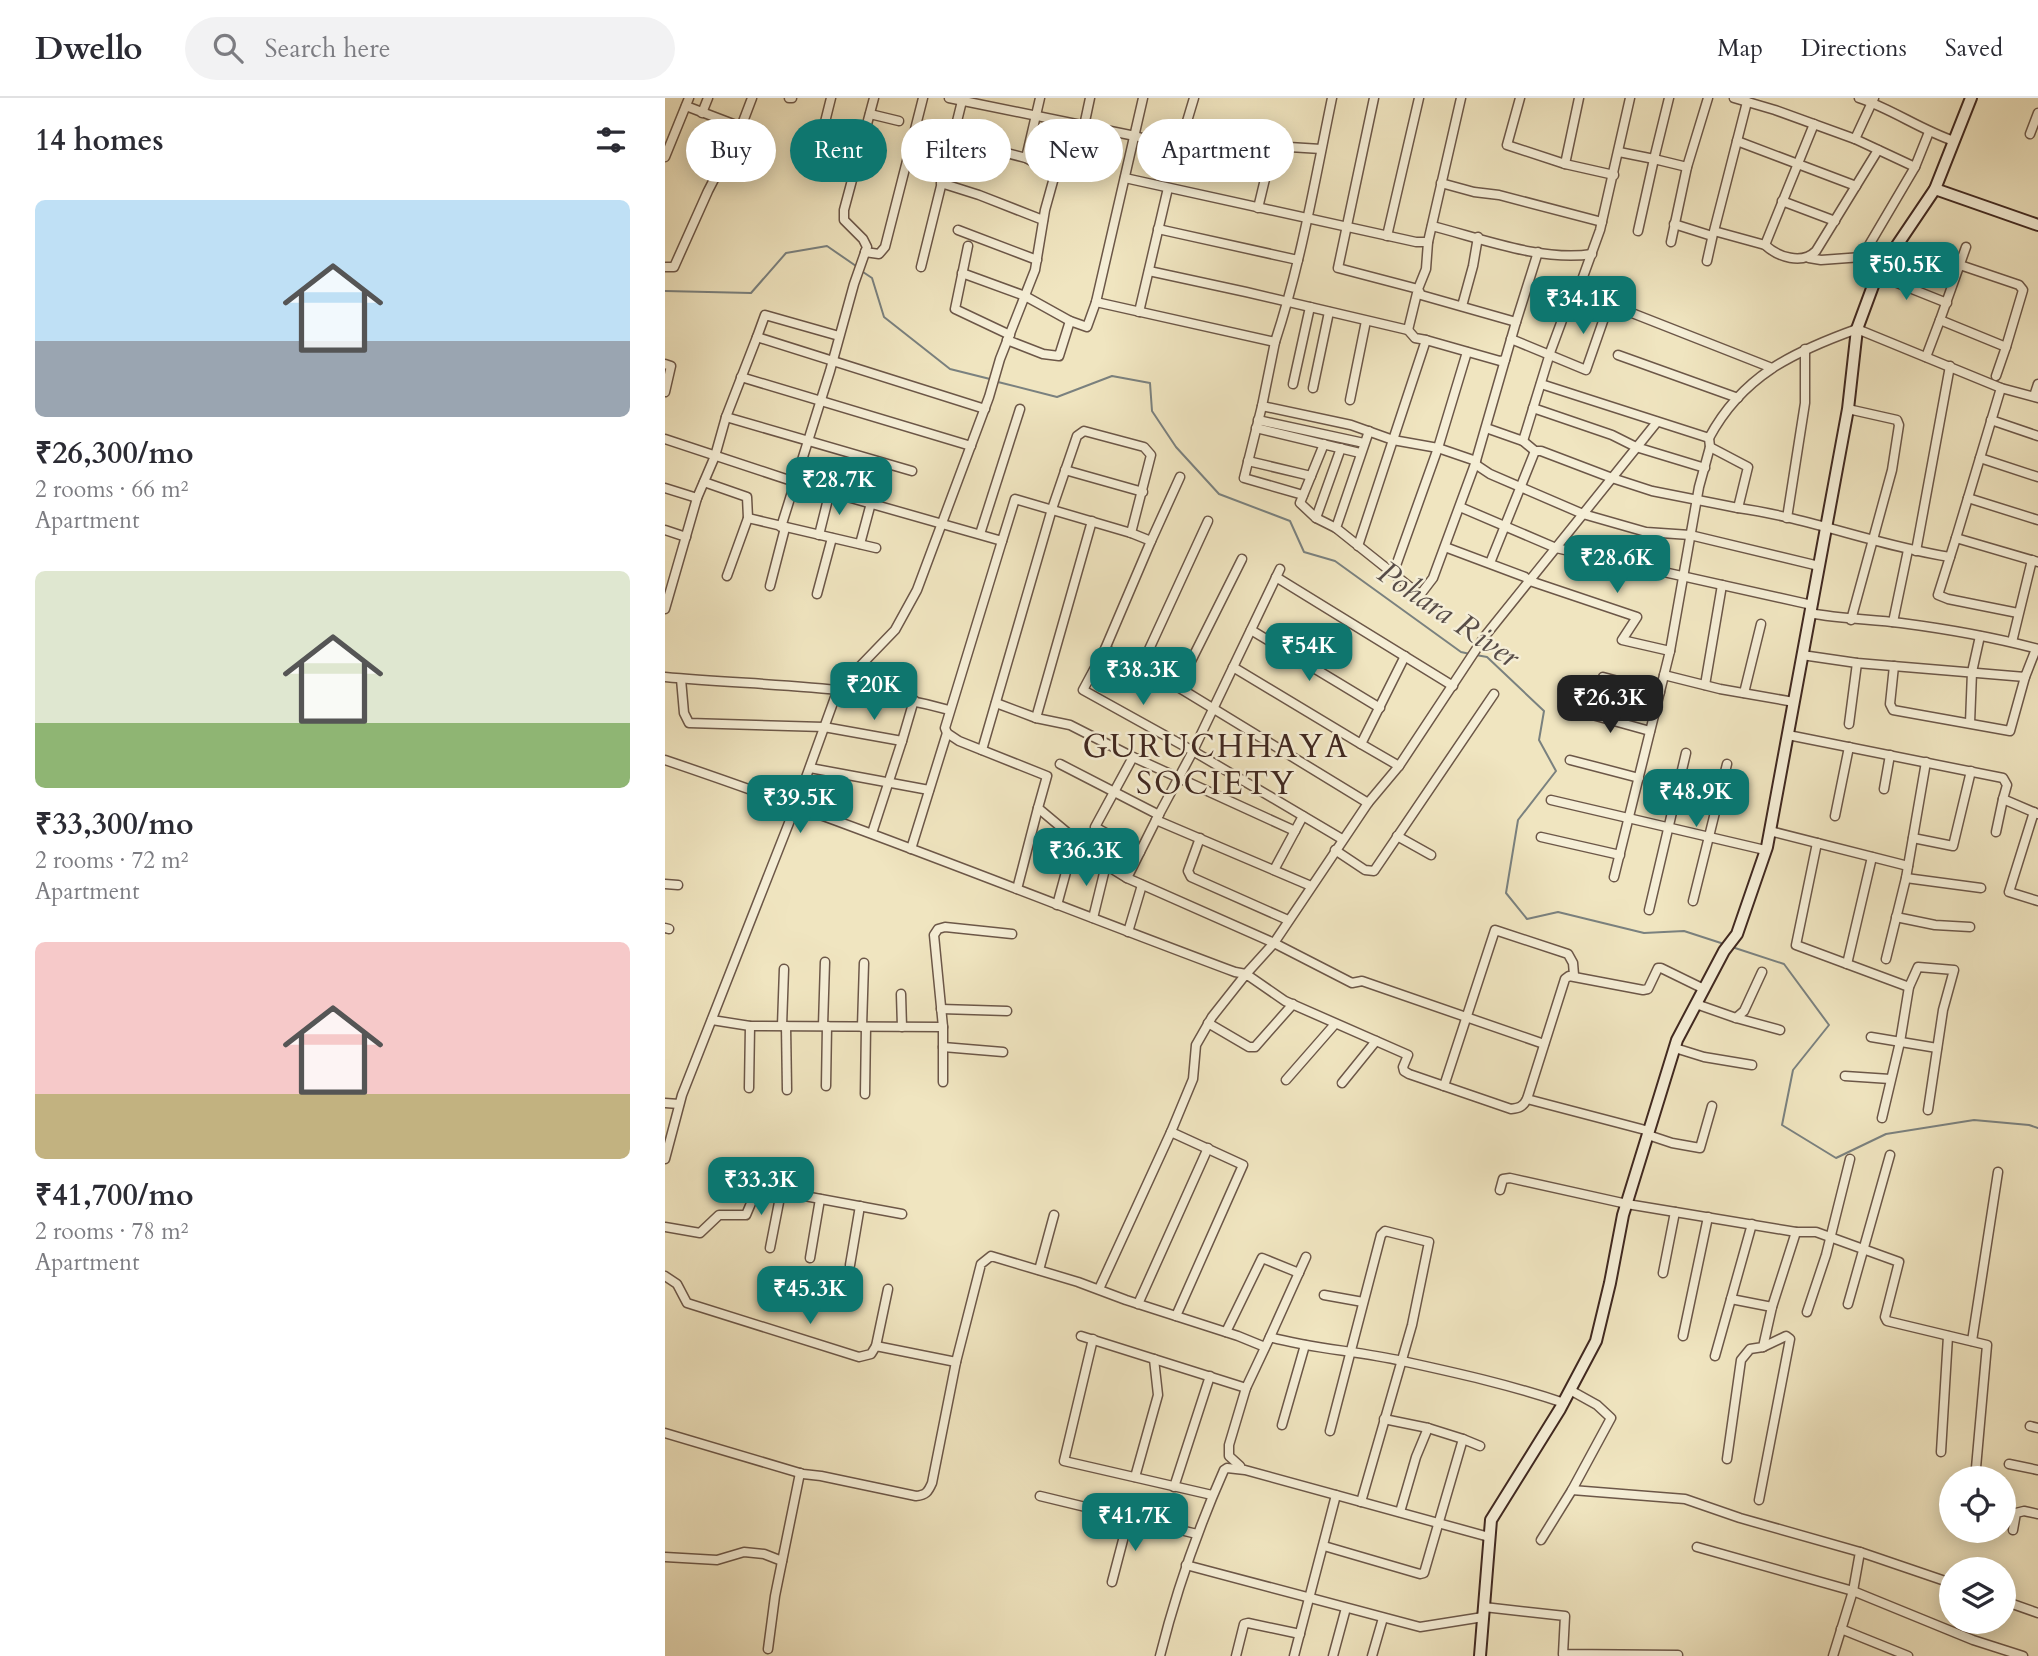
<!DOCTYPE html>
<meta charset="utf-8">
<style>
:root{--surface:#fff;--page:#f2f2f3;--text:#2b2b33;--muted:#7c7c81;--line:#e1e1e2;--accent:#0f766e}
body{margin:0;font-family:Cardo,serif;background:var(--page);color:var(--text);height:100vh;display:flex;flex-direction:column;font-size:26px;white-space:nowrap}
*{box-sizing:border-box;margin:0}
p{font-size:23px;color:var(--muted)}
.icon{flex:none;width:38px;height:38px;fill:none;stroke:currentColor;stroke-width:2;stroke-linecap:round;stroke-linejoin:round}
.map{position:relative;flex:1;overflow:hidden}
.side{display:flex;flex-direction:column;background:var(--surface);width:665px}
.side>*{flex:none}
.top-card{position:absolute;left:21px;top:21px;width:665px;height:63px;display:flex;gap:14px}
.buttons{position:absolute;left:1274px;top:1368px;display:grid;gap:14px}
.buttons a{display:grid;place-items:center;width:77px;height:77px;border-radius:50%;background:var(--surface);box-shadow:0 4px 18px #0003;font-size:35px}
.price{position:absolute;translate:-50% -60px;padding:0 16px;border-radius:14px;background:var(--accent);color:#fff;font-size:23px;line-height:46px;filter:drop-shadow(0 2px 4px #0008)}
.price::after{content:'';position:absolute;left:50%;top:42px;width:21px;height:16px;margin-left:-10px;background:inherit;clip-path:polygon(0 0,100% 0,50% 100%)}
.price.on{background:#222;color:#fff}
ul{padding:0;list-style:none}
li{display:grid;align-content:center;gap:14px;height:371px;padding:0 35px}
li span{display:grid;place-items:center;height:217px;border-radius:10px;color:#555}
li>.icon{margin-inline-start:auto}
span .icon{width:126px;height:126px;fill:#fffc;stroke-width:1}
li b{font-size:30px}
h2{display:flex;justify-content:space-between;align-items:center;height:84px;padding:0 35px;font-size:30px}
.chip{padding:0 24px;border-radius:32px;background:var(--surface);box-shadow:0 4px 18px #0003;font-size:24px;line-height:63px}
.chip.on{background:var(--accent);color:#fff}
header{display:flex;align-items:center;gap:42px;box-sizing:border-box;height:98px;padding:0 35px;background:var(--surface);border-bottom:2px solid var(--line)}
header strong{font-size:33px}
nav{display:flex;gap:38px;margin-inline-start:auto;font-size:24px}
.search{width:490px;height:63px;background:var(--page);display:flex;align-items:center;gap:18px;box-sizing:border-box;padding:0 24px;border-radius:38px;color:var(--muted);font-size:26px}
main{display:flex;flex:1;min-height:0}
.map>svg:first-child{display:block}
</style>
<header>
<strong>Dwello</strong>
<div class="search"><svg class="icon" aria-label="search" viewBox="0 0 24 24"><circle cx="10" cy="10" r="6"/><path d="M15 15l6 6"/></svg>Search here</div>
<nav><a>Map</a><a>Directions</a><a>Saved</a></nav>
</header>
<main>
<section class="side">
<h2>14 homes<svg class="icon" aria-label="filters" viewBox="0 0 24 24"><path d="M4 7h16M4 17h16"/><circle cx="9" cy="7" r="2"/><circle cx="15" cy="17" r="2"/></svg></h2>
<ul>
<li><span style="background:linear-gradient(#bfe0f5 65%,#9aa5b1 0)"><svg class="icon" aria-label="home" viewBox="0 0 24 24"><path d="M3 11l9-7 9 7M6 9v11h12V9"/></svg></span><div><b>₹26,300/mo</b><p>2 rooms · 66 m²</p><p>Apartment</p></div></li>
<li><span style="background:linear-gradient(#dfe7d0 70%,#8fb573 0)"><svg class="icon" aria-label="home" viewBox="0 0 24 24"><path d="M3 11l9-7 9 7M6 9v11h12V9"/></svg></span><div><b>₹33,300/mo</b><p>2 rooms · 72 m²</p><p>Apartment</p></div></li>
<li><span style="background:linear-gradient(#f6c9c9 70%,#c2b280 0)"><svg class="icon" aria-label="home" viewBox="0 0 24 24"><path d="M3 11l9-7 9 7M6 9v11h12V9"/></svg></span><div><b>₹41,700/mo</b><p>2 rooms · 78 m²</p><p>Apartment</p></div></li>
</ul>
</section>
<div class="map">
<svg width="1373" height="1558" viewBox="0 0 1373 1558">
<rect width="100%" height="100%" fill="#f0e5c0"/>
<filter id="stains"><feTurbulence type="fractalNoise" baseFrequency=".00286" numOctaves="4"/><feColorMatrix values="0 0 0 0 .2 0 0 0 0 .09 0 0 0 0 .02 0 0 0 .5 -.17"/></filter>
<radialGradient id="worn" r=".72"><stop offset=".6" stop-color="#630" stop-opacity="0"/><stop offset="1" stop-color="#630" stop-opacity=".3"/></radialGradient>
<g fill="none" stroke-linecap="round" stroke-linejoin="round">
<g stroke="#7a817f" stroke-width="2">
<polyline points="198,174 207,180 219,219 285,271 325,281"/>
<polyline points="0,193 86,195 121,155 162,148 191,168"/>
<polyline points="333,284 392,299 447,278 485,285 487,313 511,349 554,396 625,423 639,454 670,463 796,554 805,556"/>
<polyline points="811,557 822,559 879,613 874,642 891,673 853,722 841,795 862,821 893,814 979,835 1019,833 1059,846"/>
<polyline points="1067,849 1119,866 1164,927 1128,972 1117,1027 1171,1060 1221,1036 1309,1022 1364,1027 1373,1030"/>
</g>
<g stroke="#6c5748" stroke-width="11">
<g id="street">
<polyline points="124,0 127,0"/>
<polyline points="284,0 470,38 514,50 529,0"/>
<polyline points="855,0 842,47 900,66"/>
<polyline points="914,0 900,66 949,77"/>
<polyline points="1069,0 1110,12 1190,41"/>
<path d="M1194,0C1227,11 1256,32 1289,43"/>
<polyline points="1209,0 1190,41 1250,69"/>
<polyline points="1082,4 1049,133 1100,147"/>
<polyline points="21,8 76,29"/>
<polyline points="37,15 43,0"/>
<polyline points="205,16 234,23"/>
<path d="M1149,26L1100,147C1113,159 1137,167 1151,153L1213,52"/>
<polyline points="419,28 425,0"/>
<polyline points="1365,36 1373,15"/>
<polyline points="570,41 608,48"/>
<polyline points="1072,43 1191,88"/>
<polyline points="310,47 361,60"/>
<polyline points="514,50 556,63"/>
<polyline points="153,52 166,0"/>
<polyline points="954,54 989,61 1004,0"/>
<polyline points="0,59 24,0"/>
<polyline points="566,72 601,78"/>
<polyline points="460,80 751,144 763,144 796,0"/>
<polyline points="276,85 314,97 378,122"/>
<polyline points="776,85 809,94 834,97 937,124"/>
<polyline points="1117,103 1170,123"/>
<polyline points="593,110 608,48 656,51"/>
<polyline points="1009,126 1047,138"/>
<path d="M767,128C815,140 877,164 927,156"/>
<polyline points="493,131 633,162"/>
<polyline points="293,132 372,162"/>
<polyline points="973,133 989,61 1022,69"/>
<polyline points="722,138 754,0"/>
<polyline points="1006,144 1022,69 1043,0"/>
<polyline points="303,148 290,211 345,237"/>
<polyline points="1301,149 1275,222 1341,249 1331,278"/>
<polyline points="200,154 214,156 220,149 258,0"/>
<polyline points="1144,160 1156,162 1197,159 1250,69 1264,34"/>
<polyline points="1042,163 1048,136"/>
<polyline points="1295,167 1354,187 1358,192 1341,249"/>
<polyline points="0,169 9,169 43,93 76,29 87,0"/>
<polyline points="256,169 297,3"/>
<polyline points="484,173 581,194 743,232 753,191 673,170 709,0"/>
<polyline points="297,175 360,198 405,223"/>
<polyline points="1212,177 1282,205"/>
<path d="M431,204L610,244C636,165 650,82 667,0"/>
<polyline points="797,208 808,168 813,139"/>
<polyline points="474,214 503,90"/>
<polyline points="851,224 873,154"/>
<polyline points="92,239 100,217 174,238"/>
<polyline points="846,241 921,272 944,206 1107,270"/>
<polyline points="342,242 378,256 394,258 405,223 422,229 431,204 478,0"/>
<polyline points="761,242 835,263 840,262 851,224 756,197 753,191 761,171 763,144"/>
<polyline points="610,244 597,308 579,380 638,397"/>
<polyline points="953,257 1073,300"/>
<polyline points="1261,259 1275,222"/>
<polyline points="840,262 810,366 825,376 918,416 981,434 1025,437 1154,468"/>
<polyline points="0,266 6,268 0,294"/>
<polyline points="76,279 306,348"/>
<polyline points="628,286 645,209"/>
<path d="M876,286L1044,340C1077,278 1128,254 1192,231L1336,290L1373,300"/>
<polyline points="648,290 664,214"/>
<polyline points="1369,298 1373,286"/>
<polyline points="685,302 701,223"/>
<polyline points="597,308 686,327 728,342 773,350 811,363"/>
<polyline points="868,310 947,337 971,349 1040,370"/>
<polyline points="1183,311 1232,322 1234,327 1227,372 1186,522"/>
<polyline points="61,319 247,373"/>
<polyline points="593,322 699,345"/>
<polyline points="1326,322 1373,338"/>
<polyline points="591,330 695,355"/>
<polyline points="821,330 858,343 886,252 906,198 914,190 935,132 965,0"/>
<polyline points="704,333 671,430 755,497 768,480 810,366"/>
<polyline points="0,341 130,384 337,443 350,401 466,435 486,443 440,551 513,589 703,705 734,668 820,538 992,324"/>
<polyline points="858,343 870,353 876,353 947,380 987,393 1073,410"/>
<polyline points="659,346 635,405 651,420 671,430"/>
<path d="M1045,349L1083,369L1073,410C1145,420 1213,448 1285,459"/>
<polyline points="1315,360 1373,379"/>
<polyline points="583,363 646,378"/>
<polyline points="400,372 478,394"/>
<polyline points="39,384 82,399 83,420 62,478"/>
<polyline points="0,390 32,400"/>
<polyline points="1303,400 1373,422"/>
<polyline points="795,409 891,450 1147,507"/>
<polyline points="83,420 211,450"/>
<polyline points="651,420 676,350"/>
<polyline points="1122,420 1140,305 1140,251"/>
<polyline points="116,429 165,273 189,186 202,149 198,141 179,122 179,112 209,0"/>
<polyline points="0,432 21,439"/>
<polyline points="315,436 355,311"/>
<polyline points="154,437 165,393"/>
<polyline points="1291,440 1336,290"/>
<polyline points="337,443 280,630 282,635 294,643 382,678 373,710 441,767 462,780"/>
<polyline points="486,443 515,379"/>
<polyline points="195,446 206,405"/>
<polyline points="693,448 761,242 750,240 743,232"/>
<polyline points="780,449 860,479 865,483 972,519 957,542 1005,553"/>
<polyline points="1251,453 1285,268"/>
<polyline points="825,465 870,353"/>
<polyline points="728,476 773,350 802,254"/>
<polyline points="611,479 788,588"/>
<polyline points="105,488 120,430"/>
<polyline points="152,496 167,440"/>
<polyline points="0,511 32,400 50,358 61,319 92,239 320,311"/>
<path d="M1145,515C1175,521 1205,521 1236,525C1282,531 1328,539 1373,551"/>
<polyline points="1353,515 1283,501 1273,497 1291,440 1373,464"/>
<polyline points="1228,524 1243,452"/>
<polyline points="586,532 715,610"/>
<polyline points="1347,544 1367,462"/>
<polyline points="440,551 418,592 528,653 615,471"/>
<polyline points="1137,557 1192,565 1360,579 1371,551"/>
<polyline points="1229,568 1225,606 1228,612 1345,633 1360,579"/>
<polyline points="568,569 696,646 740,558"/>
<polyline points="475,571 543,423"/>
<polyline points="999,577 1055,591 1129,604"/>
<path d="M0,579C95,588 191,586 284,612"/>
<polyline points="938,579 995,594"/>
<polyline points="16,581 19,615 24,625 159,629 237,643 249,602"/>
<polyline points="1040,587 1057,487"/>
<polyline points="513,589 577,461"/>
<polyline points="1079,595 1096,526"/>
<polyline points="331,605 371,620 427,423"/>
<polyline points="913,613 985,633"/>
<polyline points="371,620 405,627 468,659 630,733"/>
<polyline points="1305,625 1307,574 1315,538"/>
<polyline points="1184,626 1192,565"/>
<polyline points="1123,637 1338,680 1342,687 1338,701 1373,716"/>
<polyline points="696,646 734,668"/>
<polyline points="317,652 387,411 412,338 419,333 479,349 486,357 466,435"/>
<polyline points="468,659 430,729 475,754"/>
<path d="M0,662C192,727 380,803 570,874L581,876L609,845L703,705"/>
<polyline points="905,662 974,680"/>
<polyline points="395,666 494,717"/>
<polyline points="145,670 264,692"/>
<polyline points="1219,691 1225,657"/>
<polyline points="886,702 1100,752"/>
<polyline points="1369,714 1344,794 1373,803"/>
<polyline points="1170,718 1184,649"/>
<polyline points="491,722 462,780 609,845 687,885 697,883 879,946"/>
<polyline points="1105,733 1243,768"/>
<polyline points="1331,734 1338,701"/>
<polyline points="207,735 237,643"/>
<polyline points="732,738 766,757"/>
<polyline points="876,739 955,757"/>
<polyline points="535,740 523,773 526,779 623,822"/>
<polyline points="1248,740 1288,748 1306,673"/>
<polyline points="1152,745 1131,847 1244,889"/>
<polyline points="246,751 282,635"/>
<polyline points="670,752 700,772 709,773 829,596"/>
<polyline points="609,772 638,718"/>
<polyline points="949,779 1005,553 1034,389 1045,349 1044,340"/>
<polyline points="1241,780 1316,790"/>
<polyline points="0,786 13,787"/>
<polyline points="646,788 491,722 528,653 677,741"/>
<polyline points="352,791 373,710"/>
<polyline points="1028,803 1062,666"/>
<polyline points="392,807 410,741"/>
<polyline points="984,812 1021,655"/>
<polyline points="1231,819 1270,827 1305,829"/>
<polyline points="428,820 441,767"/>
<polyline points="0,830 4,831"/>
<polyline points="463,834 477,787"/>
<polyline points="1221,861 1241,780 1261,664"/>
<polyline points="1182,866 1207,759"/>
<polyline points="236,896 237,929"/>
<polyline points="1031,906 1071,920 1115,932"/>
<polyline points="276,911 342,913"/>
<polyline points="1071,920 1079,913 1097,874"/>
<polyline points="47,922 85,928 278,929"/>
<polyline points="543,925 584,949 590,949 628,906"/>
<polyline points="117,928 119,871"/>
<polyline points="121,928 122,992"/>
<polyline points="158,928 160,864"/>
<polyline points="197,929 199,865"/>
<polyline points="1206,939 1272,950"/>
<polyline points="278,949 338,954"/>
<polyline points="1010,950 1039,959 1087,967"/>
<polyline points="1180,978 1225,981"/>
<polyline points="621,982 670,926"/>
<polyline points="278,984 278,929 269,837 273,831 280,829 347,836"/>
<polyline points="677,985 711,943"/>
<polyline points="161,988 162,928"/>
<polyline points="779,988 830,832 903,856 908,865 909,877"/>
<polyline points="84,990 85,928"/>
<polyline points="200,996 201,929"/>
<polyline points="862,1001 984,1033"/>
<polyline points="0,1005 14,1006"/>
<polyline points="1217,1020 1235,944 1244,889 1253,869 1289,872 1278,912 1263,1012"/>
<polyline points="983,1037 1007,1045 1035,1050 1047,1008"/>
<polyline points="0,1061 17,997 131,707 173,591 230,532 252,492 324,299 335,261 370,172 380,112 390,76 361,60 375,0"/>
<polyline points="835,1092 838,1081 845,1080 962,1106 1131,1134 1151,1134 1234,1164 1220,1219 1222,1223 1322,1247 1310,1381"/>
<polyline points="0,1129 35,1135 54,1117 81,1117 92,1091 96,1090 237,1116"/>
<polyline points="105,1150 116,1094"/>
<polyline points="145,1160 155,1101"/>
<polyline points="185,1167 195,1108"/>
<polyline points="374,1172 389,1117"/>
<polyline points="998,1175 1010,1114"/>
<polyline points="0,1178 12,1186 22,1205 194,1259 206,1256 211,1248 291,1264"/>
<polyline points="434,1191 506,1034"/>
<polyline points="659,1197 698,1204"/>
<polyline points="1066,1201 1107,1209"/>
<polyline points="473,1206 543,1050"/>
<polyline points="1183,1206 1225,1057"/>
<polyline points="1142,1214 1161,1157 1185,1061"/>
<path d="M511,1218L578,1067L506,1034L528,981L531,947L547,919L581,876L620,903L743,957L738,969L739,973L744,976L846,1011C854,1010 858,1009 862,1001L900,881L904,878L978,892L983,891L993,870H996L1039,891"/>
<polyline points="561,1234 597,1160 634,1175"/>
<polyline points="416,1238 581,1290"/>
<polyline points="1018,1238 1043,1119"/>
<polyline points="605,1239 641,1159"/>
<polyline points="428,1241 399,1363 547,1397"/>
<polyline points="1307,1243 1333,1074"/>
<polyline points="211,1248 223,1191"/>
<polyline points="1050,1258 1087,1126"/>
<polyline points="905,1292 932,1307 946,1320 907,1392 1020,1401 1075,1420 1195,1454 1188,1493 1308,1542 1358,1558"/>
<polyline points="719,1321 763,1330 798,1341"/>
<polyline points="617,1327 640,1247"/>
<polyline points="1365,1328 1373,1330"/>
<polyline points="665,1333 716,1137 720,1133 764,1144 747,1227 696,1404"/>
<path d="M0,1335L138,1376L156,1378L251,1398C261,1397 263,1394 267,1385L291,1264L316,1166L326,1158L413,1184L461,1202L573,1238L600,1249"/>
<polyline points="1276,1354 1283,1238"/>
<polyline points="1062,1361 1076,1262 1085,1251 1098,1249 1107,1209 1131,1134"/>
<polyline points="1344,1366 1373,1372"/>
<path d="M575,1368L564,1358V1347L581,1290L605,1239C649,1251 693,1253 737,1263C792,1275 846,1287 899,1305"/>
<polyline points="470,1379 493,1297 489,1261"/>
<polyline points="509,1389 545,1278"/>
<polyline points="375,1398 532,1436"/>
<polyline points="1094,1402 1125,1241 1121,1238 1098,1249"/>
<polyline points="735,1414 751,1359 763,1330"/>
<polyline points="1348,1432 1351,1415 1359,1413 1373,1416"/>
<polyline points="1305,1434 1305,1433"/>
<polyline points="876,1442 907,1392"/>
<polyline points="659,1448 755,1476 759,1475 798,1341 815,1348"/>
<polyline points="1032,1449 1188,1493 1168,1558"/>
<polyline points="1195,1454 1286,1485"/>
<polyline points="0,1459 52,1462 79,1454 99,1456 117,1463"/>
<polyline points="521,1467 755,1529 818,1519"/>
<polyline points="447,1484 464,1419"/>
<polyline points="1339,1503 1373,1515"/>
<polyline points="819,1509 900,1518 898,1556 1013,1557"/>
<polyline points="1176,1531 1243,1558"/>
<polyline points="103,1551 110,1498 135,1375"/>
<path d="M495,1558C511,1494 532,1433 559,1372L562,1370L580,1372L824,1439"/>
<polyline points="571,1558 579,1526 583,1525 635,1536"/>
<polyline points="629,1558 671,1397"/>
<polyline points="668,1558 681,1510"/>
<polyline points="707,1558 718,1520"/>
</g>
</g>
<g stroke="#402820" stroke-width="14">
<g id="secondary">
<polyline points="1270,91 1373,127"/>
<polyline points="815,1558 826,1422 895,1311 931,1243 945,1185 958,1117 1012,942 1059,853 1072,836 1102,749 1183,311 1192,231 1212,177 1270,91 1306,0"/>
</g>
</g>
<use href="#street" stroke="#f5eed6" stroke-width="8"/>
<use href="#secondary" stroke="#f5eed6" stroke-width="10"/>
</g>
<g text-anchor="middle" stroke-width="5" stroke-linejoin="round" paint-order="stroke">
<g font-size="32" font-style="italic" fill="#584d48" stroke="#f5eed6">
<text transform="translate(784 516) rotate(34)" y="11">Pohara River</text>
</g>
<g font-size="32" letter-spacing="2" fill="#402820" stroke="#f5eed6">
<text x="551" y="659">GURUCHHAYA<tspan x="551" dy="37">SOCIETY</tspan></text>
</g>
</g>
<rect width="100%" height="100%" filter="url(#stains)"/>
<rect width="100%" height="100%" fill="url(#worn)"/>
</svg>
<div class="buttons">
<a><svg class="icon" aria-label="locate" viewBox="0 0 24 24"><circle cx="12" cy="12" r="6"/><path d="M12 2v4M12 18v4M2 12h4M18 12h4"/></svg></a>
<a><svg class="icon" aria-label="layers" viewBox="0 0 24 24"><path d="M12 4l9 5-9 5-9-5zM3 14l9 5 9-5"/></svg></a>
</div>
<b class="price" style="left:1241px;top:204px">₹50.5K</b>
<b class="price" style="left:918px;top:238px">₹34.1K</b>
<b class="price" style="left:174px;top:419px">₹28.7K</b>
<b class="price" style="left:952px;top:497px">₹28.6K</b>
<b class="price" style="left:644px;top:585px">₹54K</b>
<b class="price" style="left:478px;top:609px">₹38.3K</b>
<b class="price" style="left:209px;top:624px">₹20K</b>
<b class="price on" style="left:945px;top:637px">₹26.3K</b>
<b class="price" style="left:1031px;top:731px">₹48.9K</b>
<b class="price" style="left:135px;top:737px">₹39.5K</b>
<b class="price" style="left:421px;top:790px">₹36.3K</b>
<b class="price" style="left:96px;top:1119px">₹33.3K</b>
<b class="price" style="left:145px;top:1228px">₹45.3K</b>
<b class="price" style="left:470px;top:1455px">₹41.7K</b>
<div class="top-card">
<a class="chip">Buy</a>
<a class="chip on">Rent</a>
<a class="chip">Filters</a>
<a class="chip">New</a>
<a class="chip">Apartment</a>
</div>
</div>
</main>
